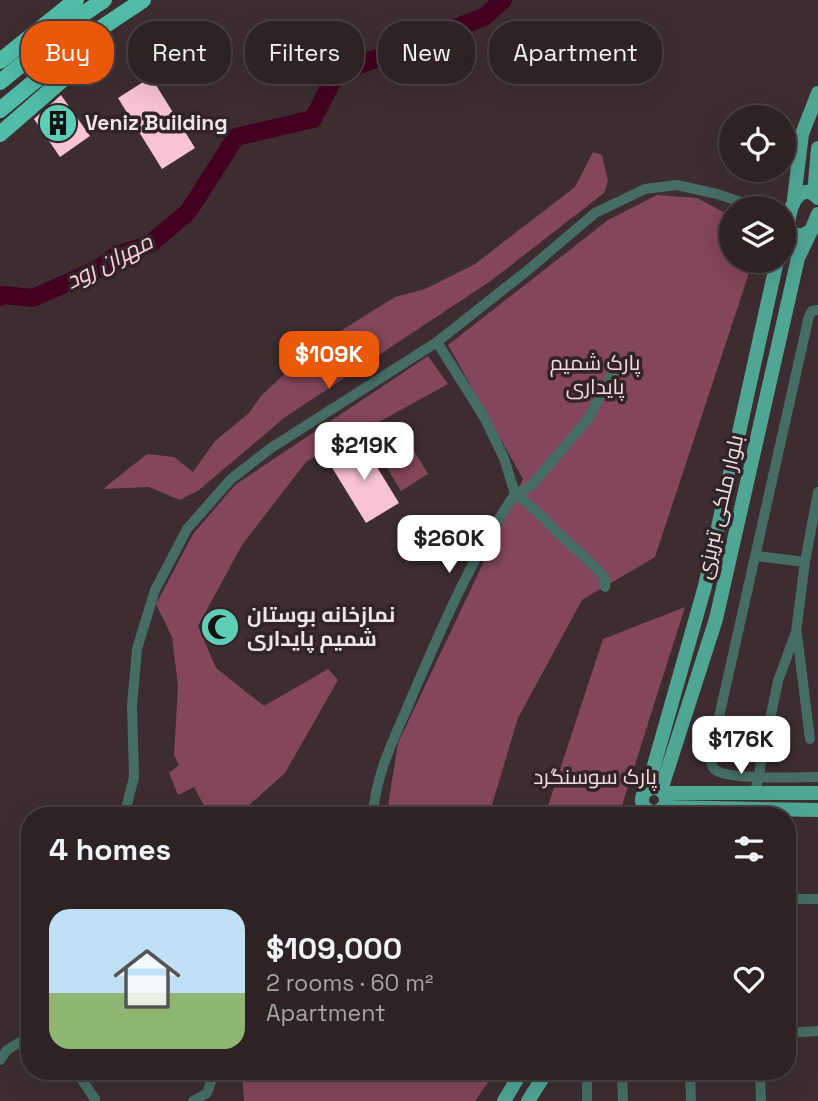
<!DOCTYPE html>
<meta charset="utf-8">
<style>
:root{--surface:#2e2225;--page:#3a2f32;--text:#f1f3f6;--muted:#a7a4a7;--line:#493f42;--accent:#ea580c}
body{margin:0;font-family:"Space Grotesk",Cairo,sans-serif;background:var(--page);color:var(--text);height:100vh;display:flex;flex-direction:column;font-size:26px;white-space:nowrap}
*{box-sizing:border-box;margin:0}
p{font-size:23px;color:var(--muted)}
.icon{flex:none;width:38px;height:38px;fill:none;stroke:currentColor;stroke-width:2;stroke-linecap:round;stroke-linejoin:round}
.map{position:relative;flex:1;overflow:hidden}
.panel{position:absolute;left:21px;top:807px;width:775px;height:273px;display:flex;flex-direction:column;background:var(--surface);border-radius:28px;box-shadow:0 7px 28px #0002,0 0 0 2px var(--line)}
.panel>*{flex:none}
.banner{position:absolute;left:21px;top:21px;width:777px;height:63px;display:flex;gap:14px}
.fabs{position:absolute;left:719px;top:105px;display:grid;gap:14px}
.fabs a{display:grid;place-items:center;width:77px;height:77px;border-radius:50%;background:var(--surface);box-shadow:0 7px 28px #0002,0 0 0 2px var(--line);font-size:35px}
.price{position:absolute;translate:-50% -60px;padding:0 16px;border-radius:14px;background:#fff;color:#222;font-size:23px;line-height:46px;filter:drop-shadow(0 2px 4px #0008)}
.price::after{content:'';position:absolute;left:50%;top:42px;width:21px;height:16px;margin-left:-10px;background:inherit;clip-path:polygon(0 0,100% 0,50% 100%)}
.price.on{background:var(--accent);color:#fff}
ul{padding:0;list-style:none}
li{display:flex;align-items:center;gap:21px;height:175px;padding:0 28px}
li span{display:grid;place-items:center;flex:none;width:196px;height:140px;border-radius:21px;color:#555}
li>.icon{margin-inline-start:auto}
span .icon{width:84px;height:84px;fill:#fffc;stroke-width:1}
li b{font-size:30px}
h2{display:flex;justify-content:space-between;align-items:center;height:84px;padding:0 28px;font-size:30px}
.pill{padding:0 24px;border-radius:28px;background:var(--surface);box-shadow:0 7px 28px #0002,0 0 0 2px var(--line);font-size:24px;line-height:63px}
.pill.on{background:var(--accent);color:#fff}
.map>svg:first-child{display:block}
</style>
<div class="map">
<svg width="818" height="1101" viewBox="0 0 818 1101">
<rect width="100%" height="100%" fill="#3d2d31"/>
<g fill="#84465b">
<polygon points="593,152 602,155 608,181 604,193 492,280 284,418 199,490 180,500 149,487 103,489 147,454 174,457 193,472 215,441 249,413 261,396 310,350 395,297 425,289 475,264 575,187"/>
<polygon points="657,195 697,198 731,216 732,261 753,261 655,557 582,600 518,718 489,815 413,815 388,806 398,743 523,479 448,345 608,220"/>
<polygon points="428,356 448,384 306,462 242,545 198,626 216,668 264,706 328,669 338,680 285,773 248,806 243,815 209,815 194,787 178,795 169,773 179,765 174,755 178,686 172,637 156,604 193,534 235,485"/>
<polygon points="397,423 428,474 401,491 370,439"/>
<polygon points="685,607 619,815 545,815 603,639"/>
<polygon points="242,1071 496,1071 475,1101 244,1101"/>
</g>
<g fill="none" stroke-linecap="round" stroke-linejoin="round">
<polyline stroke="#440020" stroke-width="18" points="0,297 4,295 33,298 98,269 117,255 150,244 188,212 236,137 313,119 336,74 484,17 503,0"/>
</g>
<g fill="#f8c3d3">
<polygon points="151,77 195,148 162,169 118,98"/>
<polygon points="61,95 90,136 60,157 34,119"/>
<polygon points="361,441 399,503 366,523 328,461"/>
</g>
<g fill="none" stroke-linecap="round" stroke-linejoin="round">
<g stroke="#456d64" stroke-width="10">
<path d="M818,310L812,311L809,316L710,757C711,763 712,768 717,771C732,780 798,777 818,777"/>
<polyline points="757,556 805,562"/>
<path d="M605,587V578C590,561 573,547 557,532C543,518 532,505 515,494L531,486L588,419L615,369"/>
<polyline points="797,634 810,739"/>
<polyline points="755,793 778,681 796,632 805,562 818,492"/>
<polyline points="124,816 134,777 132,706 137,649 155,590 187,529 231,479 271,448 437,342 528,270 595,213 645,189 677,185 717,194 759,208"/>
<path d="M373,816C375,773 397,733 413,694C443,625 472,556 515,494L504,458L484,417L437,342"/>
<polyline points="788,899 818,899"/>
<polyline points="788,1033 818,1031"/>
<polyline points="0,1060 7,1050 30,1036"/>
<polyline points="76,1071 95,1099 94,1101"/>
<polyline points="587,1071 587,1101"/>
<polyline points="622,1071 623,1101"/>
<polyline points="690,1071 691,1101"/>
<polyline points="760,1071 761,1101"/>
<polyline points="193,1101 207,1093 215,1071"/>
</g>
<g stroke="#4fa694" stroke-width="14">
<polyline points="814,194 818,148"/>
<path d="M818,198C799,177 784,215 790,232L800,236L811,231L818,214"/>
<polyline points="794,199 802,134 818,93"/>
<circle cx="654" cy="800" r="12"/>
<polyline points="647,790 705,586 777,261"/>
<polyline points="661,790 716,619 798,258 811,231"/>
<polyline points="664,793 818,793"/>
<polyline points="663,807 818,810"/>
<polyline points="504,1101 522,1071"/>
<polyline points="528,1101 547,1071"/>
</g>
<g stroke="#51bda8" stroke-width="16">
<polyline points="0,61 76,0"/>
<polyline points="0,82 86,12 104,0"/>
<polyline points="0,110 89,36 143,0"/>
<polyline points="0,134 92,54 89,36"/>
</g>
</g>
<defs>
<g id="building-disc" transform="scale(2.0125)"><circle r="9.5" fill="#5eceb7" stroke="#322327"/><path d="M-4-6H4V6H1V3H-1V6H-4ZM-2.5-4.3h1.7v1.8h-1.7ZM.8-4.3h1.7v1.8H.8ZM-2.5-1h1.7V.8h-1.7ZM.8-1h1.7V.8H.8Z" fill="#111"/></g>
<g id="mosque-disc" transform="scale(2.0125)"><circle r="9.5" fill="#5eceb7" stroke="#322327"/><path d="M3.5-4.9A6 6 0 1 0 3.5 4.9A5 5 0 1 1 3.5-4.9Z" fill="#111"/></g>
</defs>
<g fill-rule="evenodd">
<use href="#building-disc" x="58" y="123"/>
<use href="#mosque-disc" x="220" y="627"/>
</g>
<g text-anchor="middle" stroke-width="7" stroke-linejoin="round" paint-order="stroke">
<g font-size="21" font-weight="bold" fill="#eee3e6" stroke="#322327" text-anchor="start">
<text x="85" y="130">Veniz Building</text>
<text x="247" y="622">نمازخانه بوستان<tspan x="247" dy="24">شمیم پایداری</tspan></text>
</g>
<g font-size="21" fill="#f1dae1" stroke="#322327">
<text x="595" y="370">پارک شمیم<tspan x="595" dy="24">پایداری</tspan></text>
<text x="595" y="784">پارک سوسنگرد</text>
</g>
<g font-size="21" fill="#eee3e6" stroke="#322327">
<text transform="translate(720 507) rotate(-77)" y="7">بلوار ملکى تبریزى</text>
</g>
<g font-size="23" font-style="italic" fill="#fed1de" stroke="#322327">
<text transform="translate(109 261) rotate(-27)" y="8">مهران رود</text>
</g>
</g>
</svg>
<div class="fabs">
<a><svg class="icon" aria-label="locate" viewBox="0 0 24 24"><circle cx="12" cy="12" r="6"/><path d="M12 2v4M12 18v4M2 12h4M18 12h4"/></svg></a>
<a><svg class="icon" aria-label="layers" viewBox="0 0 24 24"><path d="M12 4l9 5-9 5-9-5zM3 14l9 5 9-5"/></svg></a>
</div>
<b class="price on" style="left:329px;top:391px">$109K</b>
<b class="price" style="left:364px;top:482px">$219K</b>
<b class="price" style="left:449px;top:575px">$260K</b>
<b class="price" style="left:741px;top:776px">$176K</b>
<div class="banner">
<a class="pill on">Buy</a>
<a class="pill">Rent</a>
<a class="pill">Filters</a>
<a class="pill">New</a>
<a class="pill">Apartment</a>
</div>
<section class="panel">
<h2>4 homes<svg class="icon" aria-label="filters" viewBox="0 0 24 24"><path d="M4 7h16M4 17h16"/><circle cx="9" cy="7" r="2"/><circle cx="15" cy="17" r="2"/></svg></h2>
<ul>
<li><span style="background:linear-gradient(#bfe0f5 60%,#8fb573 0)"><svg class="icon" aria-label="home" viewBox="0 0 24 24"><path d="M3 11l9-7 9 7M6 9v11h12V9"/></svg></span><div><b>$109,000</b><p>2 rooms · 60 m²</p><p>Apartment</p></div><svg class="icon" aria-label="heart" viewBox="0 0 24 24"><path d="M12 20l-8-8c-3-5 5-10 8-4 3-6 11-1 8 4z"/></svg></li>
</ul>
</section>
</div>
